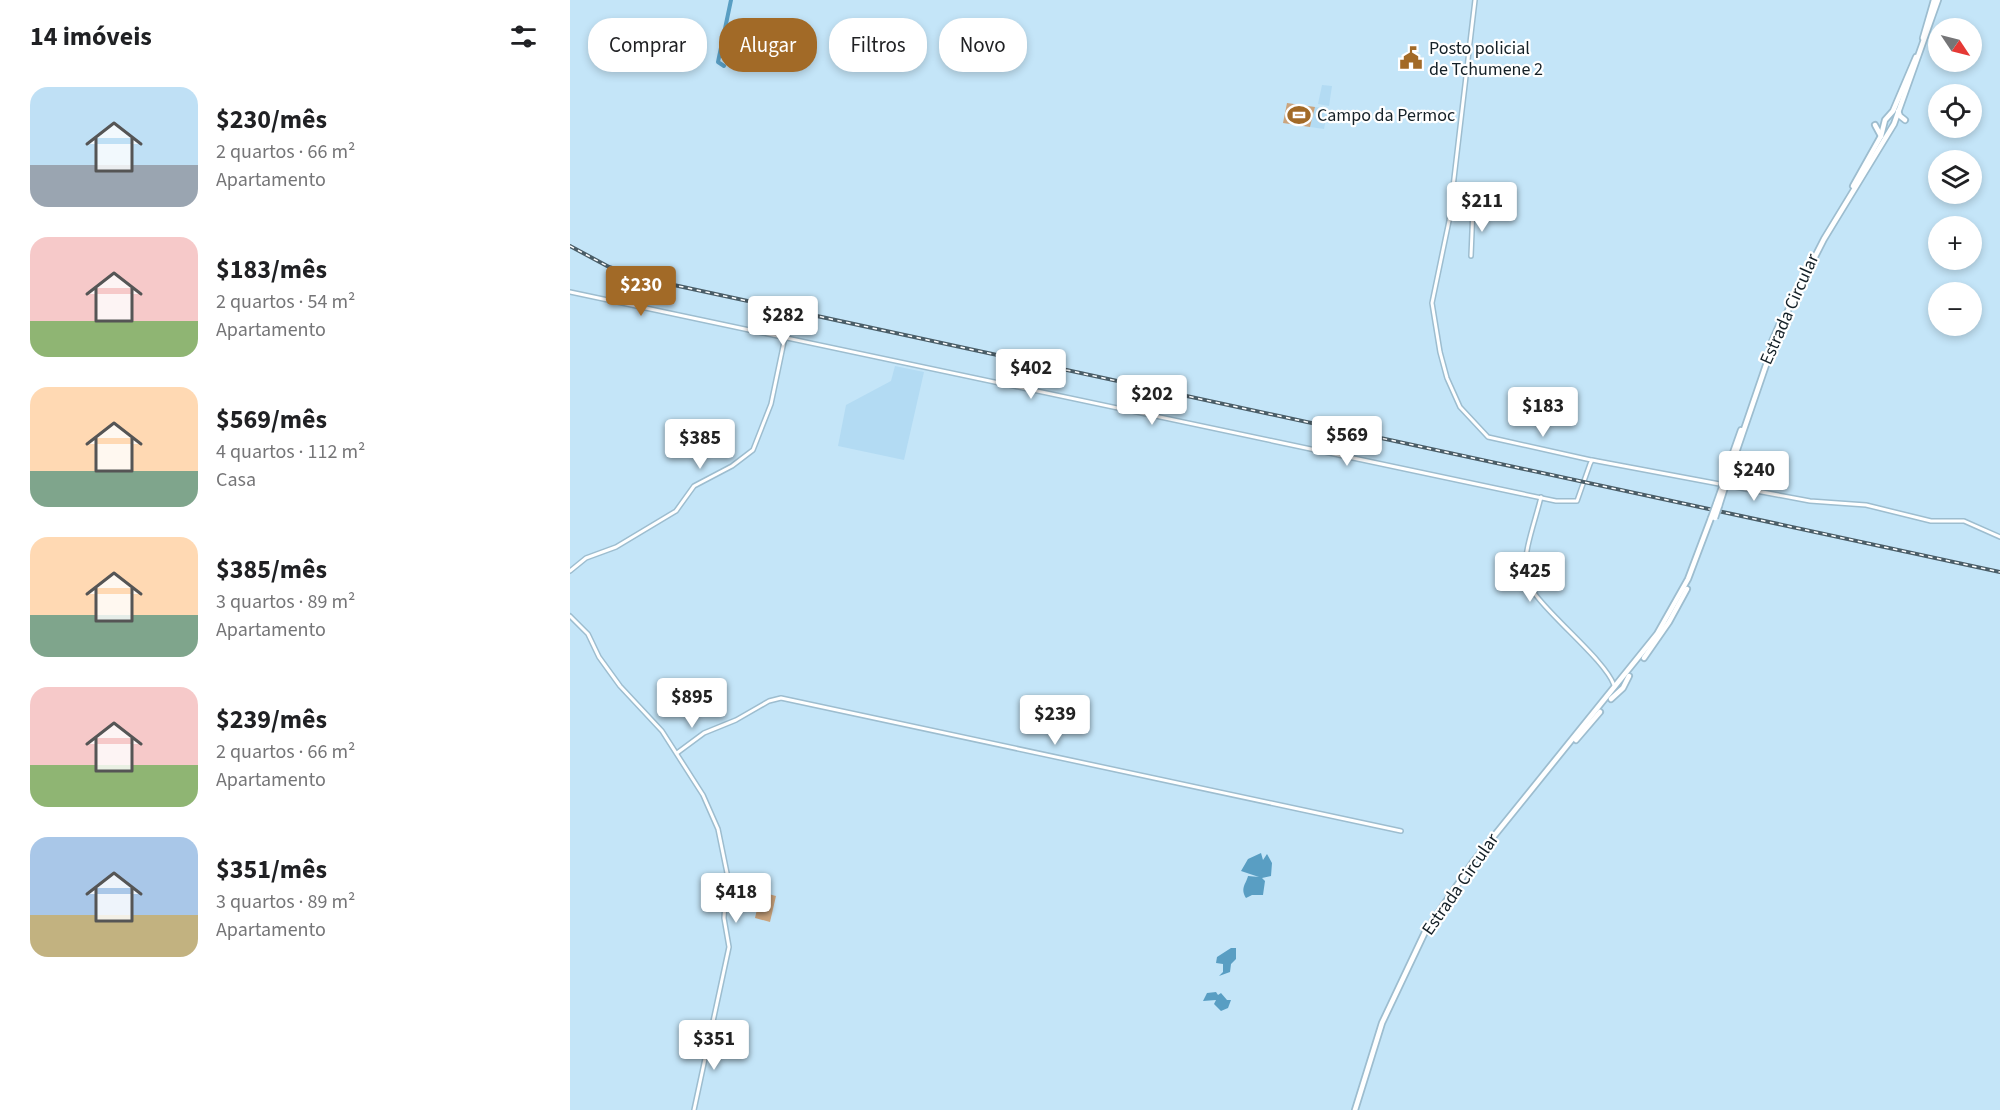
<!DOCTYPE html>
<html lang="pt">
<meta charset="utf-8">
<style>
:root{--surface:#fff;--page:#f2f2f2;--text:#202124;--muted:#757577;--accent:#a26a27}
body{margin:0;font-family:"Source Sans 3",sans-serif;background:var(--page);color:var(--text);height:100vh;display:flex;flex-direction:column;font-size:22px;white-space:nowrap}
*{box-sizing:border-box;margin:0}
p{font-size:20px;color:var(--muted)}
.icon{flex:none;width:33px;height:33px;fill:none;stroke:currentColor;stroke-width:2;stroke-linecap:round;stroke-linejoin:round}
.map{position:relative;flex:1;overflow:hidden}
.sheet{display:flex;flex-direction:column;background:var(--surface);width:570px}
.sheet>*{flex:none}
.hud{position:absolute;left:18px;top:18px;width:570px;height:54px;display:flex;gap:12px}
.needle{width:39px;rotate:125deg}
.controls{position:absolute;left:1358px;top:18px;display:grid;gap:12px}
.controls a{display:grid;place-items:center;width:54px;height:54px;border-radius:50%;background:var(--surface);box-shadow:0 3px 9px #0003;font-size:30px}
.price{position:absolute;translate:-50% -51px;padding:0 14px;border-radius:6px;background:#fff;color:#222;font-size:20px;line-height:39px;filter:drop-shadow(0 2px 3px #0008)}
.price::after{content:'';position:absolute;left:50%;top:36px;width:18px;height:14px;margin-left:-9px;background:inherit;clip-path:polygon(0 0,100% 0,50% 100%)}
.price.current{background:var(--accent);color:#fff}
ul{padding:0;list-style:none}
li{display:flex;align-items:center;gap:18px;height:150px;padding:0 30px}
li span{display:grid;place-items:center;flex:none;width:168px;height:120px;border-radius:18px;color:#555}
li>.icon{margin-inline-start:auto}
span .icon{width:72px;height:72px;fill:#fffc;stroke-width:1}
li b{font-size:26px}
h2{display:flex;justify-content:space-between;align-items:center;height:72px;padding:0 30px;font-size:26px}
.tag{padding:0 21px;border-radius:24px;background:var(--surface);box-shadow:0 3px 9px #0003;font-size:21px;line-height:54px}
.tag.current{background:var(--accent);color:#fff}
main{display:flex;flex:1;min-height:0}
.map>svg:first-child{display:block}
</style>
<main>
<section class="sheet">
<h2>14 imóveis<svg class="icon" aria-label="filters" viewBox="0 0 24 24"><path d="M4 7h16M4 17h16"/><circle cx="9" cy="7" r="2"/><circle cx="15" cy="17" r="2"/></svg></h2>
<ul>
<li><span style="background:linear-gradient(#bfe0f5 65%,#9aa5b1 0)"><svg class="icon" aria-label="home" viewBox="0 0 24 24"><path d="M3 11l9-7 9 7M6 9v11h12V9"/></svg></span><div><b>$230/mês</b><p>2 quartos · 66 m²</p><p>Apartamento</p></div></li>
<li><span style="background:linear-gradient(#f6c9c9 70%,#8fb573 0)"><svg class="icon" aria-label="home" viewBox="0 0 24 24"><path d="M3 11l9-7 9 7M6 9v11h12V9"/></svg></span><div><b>$183/mês</b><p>2 quartos · 54 m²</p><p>Apartamento</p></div></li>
<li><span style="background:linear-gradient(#ffd9b3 70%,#7fa58c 0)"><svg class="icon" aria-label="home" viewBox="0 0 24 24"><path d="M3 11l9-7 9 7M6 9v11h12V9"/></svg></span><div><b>$569/mês</b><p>4 quartos · 112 m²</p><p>Casa</p></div></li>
<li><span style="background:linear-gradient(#ffd9b3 65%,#7fa58c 0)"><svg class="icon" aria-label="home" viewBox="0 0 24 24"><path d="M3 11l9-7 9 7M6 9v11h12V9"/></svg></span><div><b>$385/mês</b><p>3 quartos · 89 m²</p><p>Apartamento</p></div></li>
<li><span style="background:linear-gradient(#f6c9c9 65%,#8fb573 0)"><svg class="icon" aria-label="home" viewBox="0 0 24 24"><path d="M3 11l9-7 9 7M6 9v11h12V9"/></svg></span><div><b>$239/mês</b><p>2 quartos · 66 m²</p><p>Apartamento</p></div></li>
<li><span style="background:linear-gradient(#a9c7e8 65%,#c2b280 0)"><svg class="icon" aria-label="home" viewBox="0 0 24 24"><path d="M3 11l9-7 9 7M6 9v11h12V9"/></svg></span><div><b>$351/mês</b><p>3 quartos · 89 m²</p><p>Apartamento</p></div></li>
</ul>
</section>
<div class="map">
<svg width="1430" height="1110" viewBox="0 0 1430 1110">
<rect width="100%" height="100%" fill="#c4e5f8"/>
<g fill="#b3dbf3">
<polygon points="752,85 762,86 759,106 748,104"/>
<polygon points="745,107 758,109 754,129 740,127"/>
<polygon points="325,366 354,372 334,460 268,446 276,405 321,381"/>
</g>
<g fill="#cba47d">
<polygon points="717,103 745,107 740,127 713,123"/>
<polygon points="191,892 206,896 200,922 185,918"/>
</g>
<g fill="#599ec3">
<polygon points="80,285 84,294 81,301 60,298 64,288"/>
<path d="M691,853L693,860L697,854L702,863L701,876L692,878L695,881L693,895H682L676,898C670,888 676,884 678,876L689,877L671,871L678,859Z"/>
<polygon points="661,948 666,948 666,959 661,964 660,972 649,976 653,972 653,964 646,963 647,957"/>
<polygon points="646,992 648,995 651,993 657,1000 661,1000 658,1008 651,1011 644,1004 646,1000 633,1001 637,993"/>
</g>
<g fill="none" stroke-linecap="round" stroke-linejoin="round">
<polyline stroke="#599ec3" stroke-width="4" points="154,66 148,62 161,0"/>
<g stroke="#9dbdcf" stroke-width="6">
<g id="minor">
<polyline points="905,0 879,221 862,303 870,352 877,378 890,407 918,437 1021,460"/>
<polyline points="901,256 903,208 906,203"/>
<polyline points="0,292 986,501 1007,501 1020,464 1022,460 1027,461 1240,501 1296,505 1361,521 1394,521 1430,537"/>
<path d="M971,497C965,522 954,549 955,574C957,600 1033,655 1044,685"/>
<polyline points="0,571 16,558 46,547 106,511 124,486 162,466 183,450 201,404 215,337"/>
<polyline points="0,616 18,634 29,657 50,686 92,731 133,795 148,829 157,873 154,918 159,947 124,1110"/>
<polyline points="107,753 134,733 166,720 199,701 211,698 831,831"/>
</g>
</g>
<g stroke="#9dbdcf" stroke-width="8">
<g id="major">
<polyline points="1353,38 1364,0"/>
<polyline points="1328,111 1330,116 1335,120"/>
<polyline points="1305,125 1311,136"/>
<polyline points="1283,186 1311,136 1315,120 1323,111 1346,57"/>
<polyline points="1200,346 1210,323"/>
<polyline points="1153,481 1171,430"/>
<polyline points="1156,482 1196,365 1219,308 1254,239 1324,124 1368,0"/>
<polyline points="1146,504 1152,487"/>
<polyline points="1149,506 1155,487"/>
<polyline points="1074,658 1099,622 1117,589"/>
<polyline points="1041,699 1053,688 1059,676"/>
<polyline points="1006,740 1030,712"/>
<polyline points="785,1110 812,1023 855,932 903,862 1087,634 1118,579 1141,518"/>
</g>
</g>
<use href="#minor" stroke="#fff" stroke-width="3"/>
<use href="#major" stroke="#fff" stroke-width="4.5"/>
<g stroke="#4a5d67" stroke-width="4">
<polyline id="rail" points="0,246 39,267 76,279 1430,572"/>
</g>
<use href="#rail" stroke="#fff" stroke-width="1.5" stroke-dasharray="4.5" stroke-linecap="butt"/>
<g stroke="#9dbdcf" stroke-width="8" stroke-linecap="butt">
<g id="major-bridge">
<polyline points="1152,487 1153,481"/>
<polyline points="1155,487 1156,482"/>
<polyline points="1141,518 1146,504"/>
<polyline points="1145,518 1149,506"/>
</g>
</g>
<use href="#major-bridge" stroke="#fff" stroke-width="4.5"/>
</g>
<defs>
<g id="civic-bare" transform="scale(1.8)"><path d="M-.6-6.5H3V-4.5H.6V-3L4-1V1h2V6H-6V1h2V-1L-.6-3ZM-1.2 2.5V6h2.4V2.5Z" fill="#a26a27" stroke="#fff" stroke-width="2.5" paint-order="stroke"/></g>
<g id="stadium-bare" transform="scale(1.8)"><path d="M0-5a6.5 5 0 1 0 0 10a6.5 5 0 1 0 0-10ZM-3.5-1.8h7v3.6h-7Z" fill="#a26a27" stroke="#fff" stroke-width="2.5" paint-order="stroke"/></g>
</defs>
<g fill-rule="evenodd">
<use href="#civic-bare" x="841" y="58"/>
<use href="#stadium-bare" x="729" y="115"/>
</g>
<g text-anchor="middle" stroke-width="4.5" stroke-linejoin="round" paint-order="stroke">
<g font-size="18" fill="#142027" stroke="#fff" text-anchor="start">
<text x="859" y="54">Posto policial<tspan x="859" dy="21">de Tchumene 2</tspan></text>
<text x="747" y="121">Campo da Permoc</text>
</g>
<g font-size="18" fill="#142027" stroke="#fff">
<text transform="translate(1219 309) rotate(-66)" y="6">Estrada Circular</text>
<text transform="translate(890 884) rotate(-55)" y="6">Estrada Circular</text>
</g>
</g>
</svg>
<div class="controls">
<a><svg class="needle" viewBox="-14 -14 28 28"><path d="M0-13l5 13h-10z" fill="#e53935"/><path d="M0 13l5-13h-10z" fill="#757577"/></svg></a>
<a><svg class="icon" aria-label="locate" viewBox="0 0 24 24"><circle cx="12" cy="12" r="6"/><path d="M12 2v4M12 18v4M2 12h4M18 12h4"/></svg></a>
<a><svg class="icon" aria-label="layers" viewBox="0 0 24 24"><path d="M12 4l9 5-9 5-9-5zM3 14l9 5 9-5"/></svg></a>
<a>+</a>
<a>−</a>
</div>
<b class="price" style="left:912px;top:233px">$211</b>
<b class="price current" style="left:71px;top:317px">$230</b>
<b class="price" style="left:213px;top:347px">$282</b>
<b class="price" style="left:461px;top:400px">$402</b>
<b class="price" style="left:582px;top:426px">$202</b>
<b class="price" style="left:973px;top:438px">$183</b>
<b class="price" style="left:777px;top:467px">$569</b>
<b class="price" style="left:130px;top:470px">$385</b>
<b class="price" style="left:1184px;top:502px">$240</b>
<b class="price" style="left:960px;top:603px">$425</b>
<b class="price" style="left:122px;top:729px">$895</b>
<b class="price" style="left:485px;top:746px">$239</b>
<b class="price" style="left:166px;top:924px">$418</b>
<b class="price" style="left:144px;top:1071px">$351</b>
<div class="hud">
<a class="tag">Comprar</a>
<a class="tag current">Alugar</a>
<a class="tag">Filtros</a>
<a class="tag">Novo</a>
</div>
</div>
</main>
